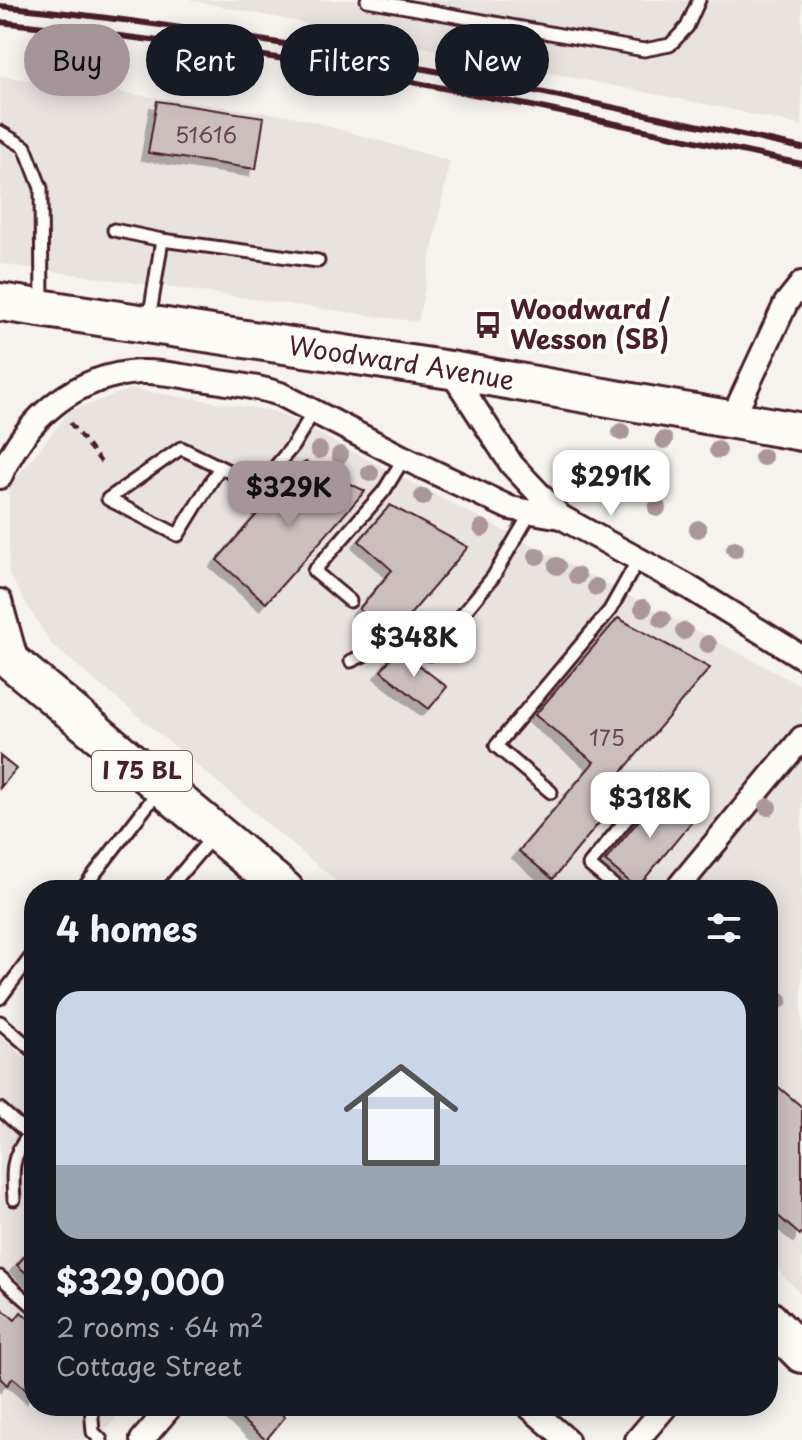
<!DOCTYPE html>
<meta charset="utf-8">
<style>
:root{--surface:#171b24;--page:#20242c;--text:#f1f3f6;--muted:#9ea1a6;--accent:#a6949b}
body{margin:0;font-family:"Playpen Sans",sans-serif;background:var(--page);color:var(--text);height:100vh;display:flex;flex-direction:column;font-size:30px;white-space:nowrap}
*{box-sizing:border-box;margin:0}
p{font-size:26px;color:var(--muted)}
.icon{flex:none;width:44px;height:44px;fill:none;stroke:currentColor;stroke-width:2;stroke-linecap:round;stroke-linejoin:round}
.map{position:relative;flex:1;overflow:hidden}
.panel{position:absolute;left:24px;top:880px;width:754px;height:536px;display:flex;flex-direction:column;background:var(--surface);border-radius:32px;box-shadow:0 4px 20px #0003}
.panel>*{flex:none}
.top-card{position:absolute;left:24px;top:24px;width:754px;height:72px;display:flex;gap:16px}
.price{position:absolute;translate:-50% -68px;padding:0 18px;border-radius:16px;background:#fff;color:#222;font-size:26px;line-height:52px;filter:drop-shadow(0 2px 4px #0008)}
.price::after{content:'';position:absolute;left:50%;top:48px;width:24px;height:18px;margin-left:-12px;background:inherit;clip-path:polygon(0 0,100% 0,50% 100%)}
.price.selected{background:var(--accent);color:#111}
ul{padding:0;list-style:none}
li{display:grid;align-content:center;gap:16px;height:424px;padding:0 32px}
li span{display:grid;place-items:center;height:248px;border-radius:24px;color:#555}
li>.icon{margin-inline-start:auto}
span .icon{width:144px;height:144px;fill:#fffc;stroke-width:1}
li b{font-size:34px}
h2{display:flex;justify-content:space-between;align-items:center;height:96px;padding:0 32px;font-size:34px}
.chip{padding:0 28px;border-radius:36px;background:var(--surface);box-shadow:0 4px 20px #0003;font-size:28px;line-height:72px}
.chip.selected{background:var(--accent);color:#111}
.map>svg:first-child{display:block}
</style>
<div class="map">
<svg width="802" height="1440" viewBox="0 0 802 1440">
<defs>
<filter id="shadow"><feDropShadow dx="-7" dy="7" stdDeviation="0" flood-color="#0004"/></filter>
</defs>
<rect width="100%" height="100%" fill="#f6f3ef"/>
<filter id="ink" filterUnits="userSpaceOnUse"><feTurbulence type="fractalNoise" baseFrequency=".0125" numOctaves="2"/><feDisplacementMap in="SourceGraphic" scale="16" xChannelSelector="R" yChannelSelector="G"/><feConvolveMatrix kernelMatrix="1 2 1 2 8 2 1 2 1" color-interpolation-filters="sRGB"/></filter>
<g filter="url(#ink)">
<g fill="#e9e3e0">
<polygon points="189,0 802,0 802,126 728,109"/>
<polygon points="0,76 293,116 450,161 418,322 0,264"/>
<polygon points="131,389 275,411 802,686 802,1295 768,1260 768,890 347,890 51,644 9,575 9,487 70,411"/>
<polygon points="0,1036 34,1066 34,1406 126,1406 97,1440 0,1440"/>
</g>
<g fill="#cbbfbe" stroke="#4a1f2b" stroke-width="2" filter="url(#shadow)">
<polygon points="157,101 264,117 256,169 148,153"/>
<polygon points="306,462 365,491 266,603 217,560 299,466"/>
<polygon points="390,505 468,547 391,637 359,609 392,570 359,541"/>
<polygon points="618,618 710,668 615,780 626,790 553,879 519,851 594,762 535,715"/>
<polygon points="398,649 447,687 429,709 381,671"/>
<polygon points="0,756 16,769 0,788"/>
<polygon points="663,791 695,818 637,888 605,861"/>
<polygon points="768,1078 802,1107 802,1232 800,1235 768,1207"/>
<polygon points="34,1245 34,1280 17,1265"/>
<polygon points="0,1307 15,1320 21,1312 34,1323 34,1396 13,1378 7,1385 0,1378"/>
<polygon points="233,1406 271,1406 285,1417 266,1440 230,1410"/>
</g>
<g fill="none" stroke-linecap="round" stroke-linejoin="round">
<g stroke="#4a1f2b" stroke-width="17">
<g id="service">
<polyline points="367,0 644,50 670,45 687,27 699,0"/>
<polyline points="0,132 25,147 41,188 42,304"/>
<polyline points="114,230 162,240 149,320"/>
<polyline points="162,240 318,261"/>
<polyline points="220,467 178,535 108,499 181,448 259,486 292,447 314,411"/>
<polyline points="350,601 314,571 384,491 404,458"/>
<polyline points="351,661 407,635 430,654 493,577 531,512"/>
<polyline points="551,792 496,746 610,610 638,560"/>
<polyline points="82,890 160,789"/>
<polyline points="167,890 213,836"/>
<polyline points="619,890 589,865 658,781"/>
<polyline points="0,998 34,953"/>
<polyline points="0,1022 34,1051"/>
<path d="M0,1109L29,1135C11,1156 12,1172 14,1199"/>
<polyline points="0,1277 34,1307"/>
<polyline points="91,1406 93,1432 101,1440"/>
</g>
</g>
<g stroke="#4a1f2b" stroke-width="28">
<g id="minor">
<polyline points="450,370 512,465 561,517 687,586 802,657"/>
<polyline points="732,419 786,303 802,283"/>
<path d="M0,477C25,419 75,375 140,372C163,371 185,377 208,380C232,384 257,386 280,394L404,458L510,508L561,517"/>
<polyline points="0,601 18,666"/>
<polyline points="676,890 802,738"/>
<polyline points="528,1406 567,1440"/>
<polyline points="142,1440 171,1406"/>
<polyline points="637,1440 666,1406"/>
</g>
</g>
<g stroke="#4a1f2b" stroke-width="42">
<g id="primary">
<path id="s1" d="M0,302L450,370L802,432"/>
<polyline points="0,652 285,890"/>
<polyline points="768,1319 802,1354"/>
</g>
</g>
<polyline stroke="#4a1f2b" stroke-width="4" stroke-dasharray="8 6" stroke-linecap="butt" points="70,423 101,462"/>
<use href="#service" stroke="#fdfcf7" stroke-width="11"/>
<use href="#minor" stroke="#fdfcf7" stroke-width="22"/>
<use href="#primary" stroke="#fdfcf7" stroke-width="36"/>
<g stroke="#4a1f2b" stroke-width="6">
<path d="M0,6C271,32 537,90 802,148"/>
<path d="M0,22C109,34 218,47 325,66C485,94 643,130 802,164"/>
</g>
</g>
<g fill="#ab979a">
<circle cx="621" cy="432" r="9"/>
<circle cx="664" cy="440" r="9"/>
<circle cx="319" cy="450" r="9"/>
<circle cx="718" cy="450" r="9"/>
<circle cx="340" cy="455" r="9"/>
<circle cx="763" cy="457" r="9"/>
<circle cx="370" cy="473" r="9"/>
<circle cx="423" cy="497" r="9"/>
<circle cx="657" cy="508" r="9"/>
<circle cx="482" cy="528" r="9"/>
<circle cx="698" cy="529" r="9"/>
<circle cx="735" cy="549" r="9"/>
<circle cx="537" cy="556" r="9"/>
<circle cx="557" cy="566" r="9"/>
<circle cx="577" cy="576" r="9"/>
<circle cx="596" cy="587" r="9"/>
<circle cx="643" cy="608" r="9"/>
<circle cx="662" cy="619" r="9"/>
<circle cx="684" cy="631" r="9"/>
<circle cx="708" cy="644" r="9"/>
<circle cx="768" cy="807" r="9"/>
<circle cx="779" cy="1000" r="9"/>
</g>
</g>
<defs>
<g id="bus-bare" transform="scale(2.16)"><path d="M-5-6H5V4H4V6H2V4H-2V6H-4V4H-5ZM-3.5-4V0h7V-4ZM-3.5 1.2v1.5H-2V1.2ZM2 1.2v1.5H3.5V1.2Z" fill="#4a1f2b" stroke="#fdfcf7" stroke-width="2.5" paint-order="stroke"/></g>
</defs>
<g fill-rule="evenodd">
<use href="#bus-bare" x="488" y="325"/>
</g>
<g text-anchor="middle" stroke-width="8" stroke-linejoin="round" paint-order="stroke">
<g font-size="22" fill="#6a4750">
<text x="206" y="143">51616</text>
<text x="607" y="746">175</text>
</g>
<rect fill="#fdfcf7" stroke="#806168" stroke-width="2" x="92" y="751" width="100" height="40" rx="6"/>
<g font-size="24" font-weight="bold" fill="#4a1f2b">
<text x="142" y="779">I 75 BL</text>
</g>
<g font-size="26" font-weight="bold" fill="#4a1f2b" stroke="#fdfcf7" text-anchor="start">
<text x="510" y="319">Woodward /<tspan x="510" dy="30">Wesson (SB)</tspan></text>
</g>
<g font-size="26" fill="#4a1f2b" stroke="#fdfcf7">
<text dy="9" stroke="none"><textPath href="#s1" startOffset="406">Woodward Avenue</textPath></text>
</g>
</g>
</svg>
<b class="price" style="left:611px;top:518px">$291K</b>
<b class="price selected" style="left:289px;top:529px">$329K</b>
<b class="price" style="left:414px;top:679px">$348K</b>
<b class="price" style="left:650px;top:840px">$318K</b>
<div class="top-card">
<a class="chip selected">Buy</a>
<a class="chip">Rent</a>
<a class="chip">Filters</a>
<a class="chip">New</a>
</div>
<section class="panel">
<h2>4 homes<svg class="icon" aria-label="filters" viewBox="0 0 24 24"><path d="M4 7h16M4 17h16"/><circle cx="9" cy="7" r="2"/><circle cx="15" cy="17" r="2"/></svg></h2>
<ul>
<li><span style="background:linear-gradient(#c9d6e8 70%,#9aa5b1 0)"><svg class="icon" aria-label="home" viewBox="0 0 24 24"><path d="M3 11l9-7 9 7M6 9v11h12V9"/></svg></span><div><b>$329,000</b><p>2 rooms · 64 m²</p><p>Cottage Street</p></div></li>
</ul>
</section>
</div>
